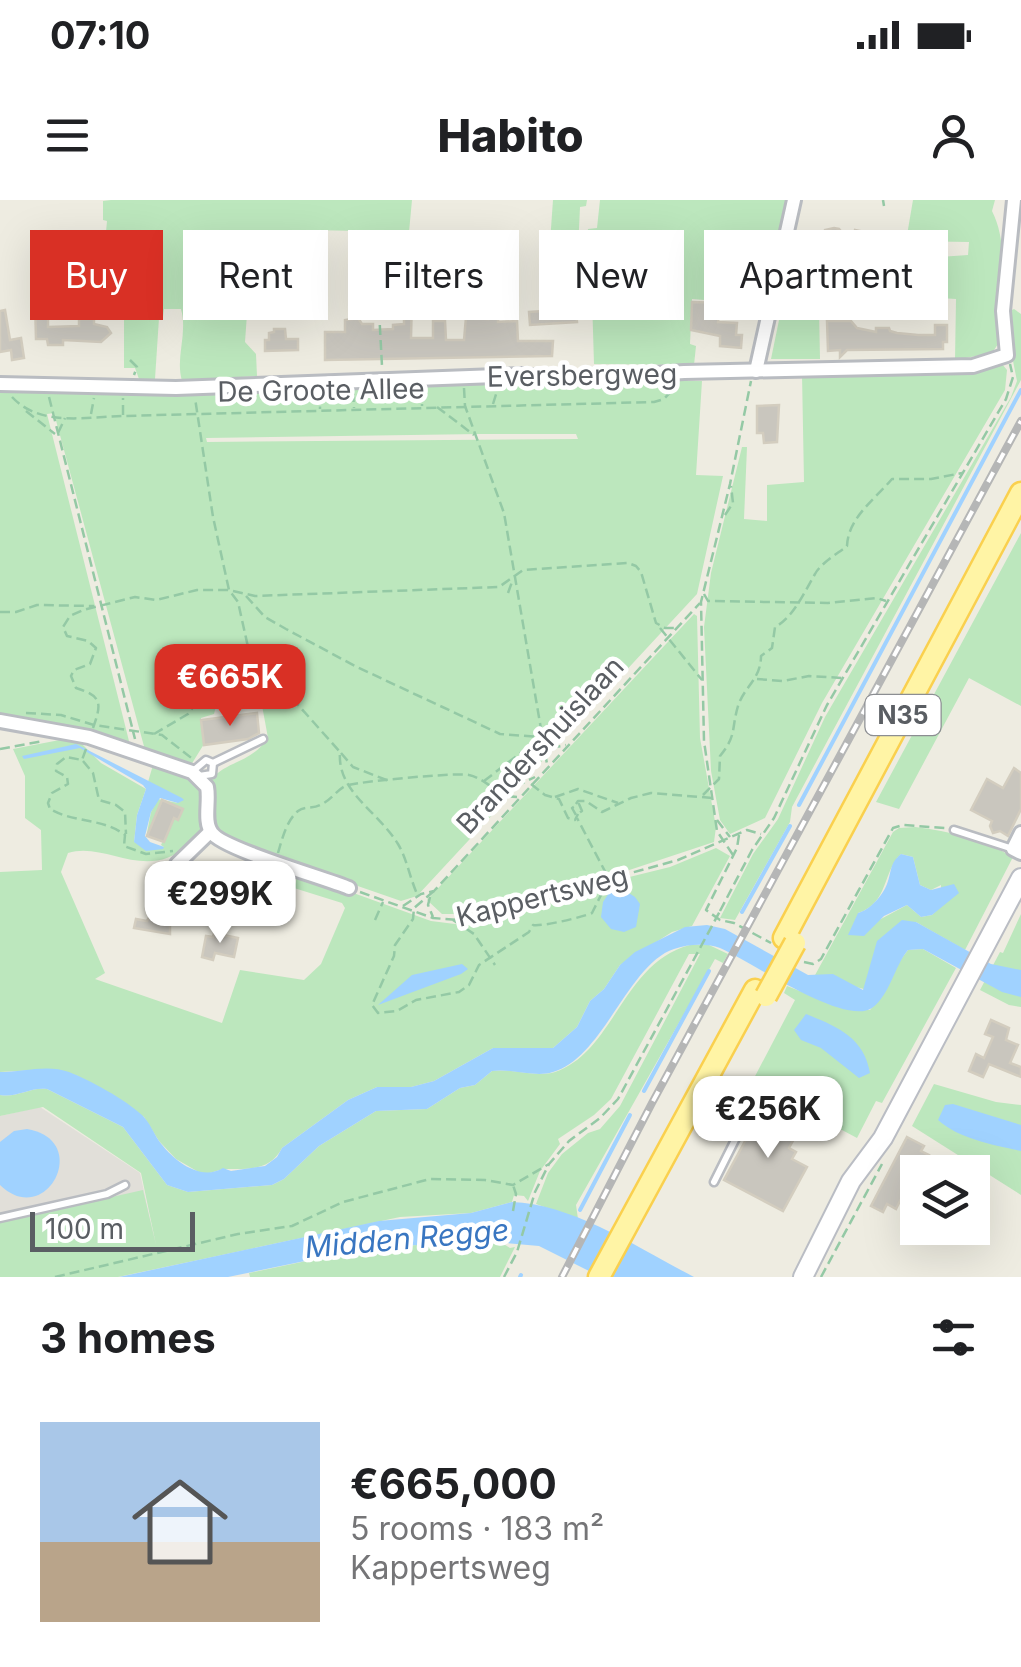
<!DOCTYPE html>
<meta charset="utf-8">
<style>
:root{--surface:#fff;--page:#f2f2f2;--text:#202124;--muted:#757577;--accent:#d93025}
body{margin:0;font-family:Inter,sans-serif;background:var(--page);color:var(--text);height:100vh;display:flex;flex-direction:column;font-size:38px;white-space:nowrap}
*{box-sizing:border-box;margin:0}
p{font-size:32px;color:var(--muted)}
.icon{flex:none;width:55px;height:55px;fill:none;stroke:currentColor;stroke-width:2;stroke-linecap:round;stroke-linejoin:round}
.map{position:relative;height:1077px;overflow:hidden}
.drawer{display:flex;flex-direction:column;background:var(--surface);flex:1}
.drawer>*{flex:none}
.guide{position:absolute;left:30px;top:30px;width:962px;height:90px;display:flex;gap:20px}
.tools{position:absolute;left:900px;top:955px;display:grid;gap:20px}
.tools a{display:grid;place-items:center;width:90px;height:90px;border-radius:0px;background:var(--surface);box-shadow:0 10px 40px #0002;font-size:50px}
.scale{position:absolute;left:30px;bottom:25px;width:165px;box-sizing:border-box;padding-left:10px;border:5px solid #5a5e63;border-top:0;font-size:28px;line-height:35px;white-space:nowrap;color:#5a5e63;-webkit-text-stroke:8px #fff;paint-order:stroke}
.price{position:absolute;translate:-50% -85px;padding:0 22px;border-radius:20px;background:#fff;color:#222;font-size:32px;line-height:65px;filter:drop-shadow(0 2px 5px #0008)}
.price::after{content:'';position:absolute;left:50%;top:60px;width:30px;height:22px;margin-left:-15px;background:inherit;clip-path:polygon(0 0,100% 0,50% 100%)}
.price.on{background:var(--accent);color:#fff}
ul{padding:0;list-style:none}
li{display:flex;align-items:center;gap:30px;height:250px;padding:0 40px}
li span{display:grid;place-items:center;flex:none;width:280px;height:200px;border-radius:0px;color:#555}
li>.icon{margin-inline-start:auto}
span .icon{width:120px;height:120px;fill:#fffc;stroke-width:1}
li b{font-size:42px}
h2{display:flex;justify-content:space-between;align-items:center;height:120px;padding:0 40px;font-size:42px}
.tag{padding:0 35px;border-radius:0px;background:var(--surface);box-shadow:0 10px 40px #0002;font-size:35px;line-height:90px}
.tag.on{background:var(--accent);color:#fff}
.status{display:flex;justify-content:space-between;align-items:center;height:70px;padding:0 50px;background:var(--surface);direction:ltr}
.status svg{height:28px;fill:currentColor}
header{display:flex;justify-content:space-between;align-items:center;height:130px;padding:0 40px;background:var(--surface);font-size:45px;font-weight:800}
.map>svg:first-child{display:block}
</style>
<div class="status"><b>07:10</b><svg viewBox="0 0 49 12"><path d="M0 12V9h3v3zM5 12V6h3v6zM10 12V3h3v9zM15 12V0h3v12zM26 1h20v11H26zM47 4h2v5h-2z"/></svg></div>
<header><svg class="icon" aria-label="menu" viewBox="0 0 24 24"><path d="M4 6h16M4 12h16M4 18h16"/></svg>Habito<svg class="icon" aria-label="person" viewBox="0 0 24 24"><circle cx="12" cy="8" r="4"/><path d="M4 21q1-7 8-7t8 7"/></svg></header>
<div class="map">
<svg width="1021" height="1077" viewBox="0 0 1021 1077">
<rect width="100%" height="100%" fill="#eeece1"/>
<polygon fill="#e1dfd9" points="40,907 140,973 157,1050 34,1077 0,1077 0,916"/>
<g fill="#bce7bd" fill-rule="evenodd">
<path d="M111,0H412L409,32L313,30L308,60L277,59L274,113L247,114L245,142L256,154L257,176L182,181C175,157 188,134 181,109H164L163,117L159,118L155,179H139L135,168H124V55L104,54L107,21L103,20V1Z"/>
<polygon points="553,0 587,0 586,6 580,7 577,72 548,71"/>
<polygon points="600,0 787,0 768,91 762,101 739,98 739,93 720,90 717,101 692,99 690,144 696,146 694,165 594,164 592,98 585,60 588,29 597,28"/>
<path d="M913,0H995L992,11C1013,53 995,100 998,144L992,153L955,160L956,99L940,98L939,57L968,55L969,42L906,41Z"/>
<polygon points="792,57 818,60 820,159 771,159"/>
<polygon points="1014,109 1021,114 1021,180 792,607 790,622 735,720 720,718 753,654 778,619 825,517 1011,197 1017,181 1010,146 1010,111"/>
<polygon points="1002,164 1007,170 1005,190 822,503 765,618 730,634 720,620 711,571 704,427 711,373 742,247 747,247 744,319 767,321 767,285 804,282 802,174"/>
<path d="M686,178L688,181H702L696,275L723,276L697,394L417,696L401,701L234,643C205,625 216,611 211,580C227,560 250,564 268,538L261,500L216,506L214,514L201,518L204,544L191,565L145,550L54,213L47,214L129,541L127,546L0,517V192L147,193ZM480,234H576L578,239L207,242L206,238Z"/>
<polygon points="1021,333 1021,506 969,478 899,609 876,602"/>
<polygon points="694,414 697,416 700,538 716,627 714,642 578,687 464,714 442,714 427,700"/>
<path d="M70,538H76L101,563L146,589L137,615L134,642L164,647L161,645L174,618L178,620L183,609L162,601L146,638L151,612L158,599L178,603L148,582L153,565C170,570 190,572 200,589C206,597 204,609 203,619C202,631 196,637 188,645C146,683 106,641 68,653L61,672L105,773L95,779L222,823L240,770L304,780L321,764L345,708L342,703L294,688L298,673L431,721L455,724L574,698L605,683L670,667L716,648L730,656L692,726L672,732L620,765L604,789L590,801L577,827L553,848H493L434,881L411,887H377L348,900L282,948C270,971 248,969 226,969C219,969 211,974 202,974L176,959L159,941L144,917L78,876L53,869L0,872V672L42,670L41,630L25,618V576L13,549Z"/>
<path d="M915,627C950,631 984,640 1013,657L965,750L916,722L864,789L814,777L893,632L899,628ZM901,654L913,657L920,685L931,690L941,685V706L932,715L921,717L907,705L879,720L858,713C889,703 882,672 901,654Z"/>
<polygon points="1021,714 1021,807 1009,805 980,790 1000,752 1003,753"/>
<path d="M690,745H709L728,754L723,763L715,759L576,1005L578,1019L536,1004L548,973L562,954L588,933L600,929L620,906L700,754H689L611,899L594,915L558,939L560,944L540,971L528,1001L524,996L514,995L512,1002L471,1013L400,1017L118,1077H0V1022L143,990L156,1045L141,973L43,907L0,916V895C18,898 29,887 47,889L123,927L167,985L188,992L272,985L284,979L319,946L376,911L427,909L460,888L475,885L492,871C512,868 536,878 555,872C614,852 623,762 690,745Z"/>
<path d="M923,749L956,768L882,903L876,901L857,938L752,882L795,800L784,793L787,786L846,809L870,810C887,792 892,769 908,750Z"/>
<polygon points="934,884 996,902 1021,905 1021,995 912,926"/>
<polygon points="484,1041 502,1043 510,1048 515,1047 500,1077 250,1077 249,1073 368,1048"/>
</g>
<g fill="#a0d2ff">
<polygon points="76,544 182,598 184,600 178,603 160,598 151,612 145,636 150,642 164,647 163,649 146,651 134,642 137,615 146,589 143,585 80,548 24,559 22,556"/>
<path d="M901,654L913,657L920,685L931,690L954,684L959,693L932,715L921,717L907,705L884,716L864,736L848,735L858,713C870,710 883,695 887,684C892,671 889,664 901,654Z"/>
<polygon points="621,688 635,697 640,704 636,727 624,732 611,729 601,717 603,702 611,690"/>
<path d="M902,720L916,722L991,764L1021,770V797L1002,792L923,749L908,750C894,767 890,795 872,808C844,827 749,760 720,748C707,743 688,744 674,749C628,764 603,858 553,872C535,878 512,868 492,871L475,885L460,888L427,909L376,911L319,946L284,979L272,985L188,992L167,985L123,927L47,889C29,887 18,898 0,895V872C22,872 48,864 69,872C90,880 126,900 142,915C150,923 153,932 159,941C173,960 200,982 223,968L231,971L265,966L277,957L282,948L348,900L377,887H411L434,881L493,848H553L577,827L590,801L604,789L620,765L635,752L685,727L707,725L725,729L808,775L833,774L863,790L877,741Z"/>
<polygon points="462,764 468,769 461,774 378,805 412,775"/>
<path d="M806,814C836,826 864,837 870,873L859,878L821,848L801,840L794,830Z"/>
<path d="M953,904L1021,925V951C994,945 959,939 938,920L945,905Z"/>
<path d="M27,929C93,940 46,1030 0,985V942L14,931Z"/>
<path d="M512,1002C571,1003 642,1050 694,1077H601L539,1046L484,1041L368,1048L228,1077H119L379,1021L471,1013Z"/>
</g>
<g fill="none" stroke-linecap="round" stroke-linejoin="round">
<g stroke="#a0d2ff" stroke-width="4">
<polyline points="799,605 1021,190"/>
<polyline points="742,712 790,626"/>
<polyline points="644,891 709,771"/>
<polyline points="580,1010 630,915"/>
<polyline points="520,1077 521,1075"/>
</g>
</g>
<g fill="#c9c6be" stroke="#d3cdbf" stroke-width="2.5">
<polygon points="834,28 839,29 852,45 855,30 869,33 861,57 848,54 848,65 834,65 834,52 812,46 814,35 824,37 825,30"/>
<polygon points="917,86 917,93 932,93 932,101 939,101 939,115 911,115 911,111 907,111 906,87"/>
<polygon points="412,97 411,138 433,138 433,121 445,121 446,140 464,140 466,117 487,119 486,116 498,115 498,122 517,121 518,141 553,141 552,156 325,160 325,132 345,132 345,120 358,118 362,124 373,124 373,130 393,129 393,125 404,124 404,98"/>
<polygon points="35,102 48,103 48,127 79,126 79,119 94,119 94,124 107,127 111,133 101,142 63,140 63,145 48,145 47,139 36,139"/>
<polygon points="692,102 720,103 718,122 737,123 736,135 742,135 741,148 720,146 720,136 691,130"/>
<polygon points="576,109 577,122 530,125 529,112"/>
<polygon points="5,110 10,140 21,138 24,158 12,160 11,150 0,152 0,111"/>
<polygon points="827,121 851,121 857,128 876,132 876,128 889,128 890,131 897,133 918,135 935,135 935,125 947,125 947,142 943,142 943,149 847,150 840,157 840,150 828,151"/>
<polygon points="274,129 285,129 286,139 298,139 298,150 265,151 265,140 269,140 269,133 274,132"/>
<polygon points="779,205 777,242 764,243 763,233 757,233 757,206"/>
<polygon points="257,513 259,533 248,539 204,545 201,520"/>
<polygon points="1014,568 1021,573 1021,609 1008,636 1000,631 993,633 990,626 992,621 971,610 987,579 1003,588"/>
<polygon points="162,600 183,609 178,620 174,618 164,642 147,636"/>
<polygon points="153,711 180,713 179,724 170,724 170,734 134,728 136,719 147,721"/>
<polygon points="214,733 238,738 234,757 215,753 213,760 202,757 206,736 213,737"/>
<polygon points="991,820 1009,828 1006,840 1018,845 1010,863 1021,867 1021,877 989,864 983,877 969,871 976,854 984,858 993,837 985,834"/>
<polygon points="766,907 801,926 789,948 796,952 792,959 807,967 783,1011 724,980 763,908"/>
<polygon points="907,937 924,946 921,951 929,955 924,964 941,972 918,972 918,991 908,985 896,1009 887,1004 883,1012 871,1006"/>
</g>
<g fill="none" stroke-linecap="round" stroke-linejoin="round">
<g stroke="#b9bcc1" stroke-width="11">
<g id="lane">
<polyline points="213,563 263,539"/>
<polyline points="193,571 206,560 213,563 212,574 199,576"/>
<polyline points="954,630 1013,649"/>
<polyline points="714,982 753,904 767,900 800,918"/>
<polyline points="0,1018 107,994 125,985"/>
</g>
</g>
<g stroke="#b9bcc1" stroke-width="18">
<g id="street">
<polyline points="756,171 794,0"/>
<polyline points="0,184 176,188 522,175 543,178 596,178 684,172 973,166 1007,155 1003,111 1014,0"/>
<path d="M0,521L89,537L192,572L207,587C210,601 203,622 212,633C223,649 325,678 349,688"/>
<polyline points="1021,633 1013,649 1021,653"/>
<polyline points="177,664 210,632"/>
</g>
</g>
<g stroke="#babdc4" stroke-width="22">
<polyline id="secondary" points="803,1077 851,981 883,938 1021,678"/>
</g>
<g stroke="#fad04e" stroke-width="25">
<g id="primary">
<polyline points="784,738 1021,293"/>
<polyline points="599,1077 755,790"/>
</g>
</g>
<g stroke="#94c9a5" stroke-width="2.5" stroke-dasharray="10 5" stroke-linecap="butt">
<polyline points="883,0 884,6"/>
<polyline points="379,110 382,166"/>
<polyline points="130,160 137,167 134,175"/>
<polyline points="464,188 465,206 504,313 547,564"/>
<polyline points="422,189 422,206"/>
<polyline points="353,192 354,208"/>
<polyline points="313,194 320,203 320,209"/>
<path d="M12,197C40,227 85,217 123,216L654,202L664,199L679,183"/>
<polyline points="49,197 135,539"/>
<polyline points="493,204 498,188"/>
<polyline points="437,207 474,235"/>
<polyline points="26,211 55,234"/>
<polyline points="91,214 94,198"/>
<polyline points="123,215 123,198"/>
<polyline points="58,233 65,218"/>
<polyline points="725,315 733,303 731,286"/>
<polyline points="508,393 512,382"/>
<polyline points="704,394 708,401 828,403 877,398 886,401"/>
<path d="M246,396L265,417L286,429L355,466L500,534L541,537C548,547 555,548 566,545"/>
<polyline points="0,412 16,412 37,405 94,406"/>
<polyline points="660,428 702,480"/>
<polyline points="757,479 783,481 809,476 842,478"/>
<path d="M252,485L269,484L284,489L340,552C337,592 377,610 398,644C407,659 410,679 418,696"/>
<polyline points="26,513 61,515 94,525 162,535 194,560"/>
<path d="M93,528C102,503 102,496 76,488L71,476L74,470L90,464L96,448L88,441L67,436L63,427L70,416L83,410L135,397L156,400L197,390H229L255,396L499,387L523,370L628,363L636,366L641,372L656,423L665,428H675"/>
<polyline points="154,534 188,514 197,502 250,485 250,456 238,402 229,390 213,317 195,198"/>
<polyline points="0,549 43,541"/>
<path d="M86,549L82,560L66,557L57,564L56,571L67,577L68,584L52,593L48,603L50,609C74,623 103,618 125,635L124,646L146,654L173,651"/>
<polyline points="341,553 353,567 389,581"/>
<polyline points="83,561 93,573 99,600 116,605 125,612 126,634"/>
<polyline points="484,581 540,538"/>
<polyline points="531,584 545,595 559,599 568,618 575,620 578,614"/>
<polyline points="502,593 535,577"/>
<path d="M703,595L719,579L720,556C737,535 731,530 738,506C744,487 761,479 761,456L772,448L775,427C793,418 805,391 815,374C821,363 837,354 847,346C848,318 875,299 892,279H931L962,273"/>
<polyline points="555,597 578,589 618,603"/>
<polyline points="576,604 578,601 586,601 602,612 631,598 651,593 713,598"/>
<polygon points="579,604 582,611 576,615 572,608"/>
<polyline points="717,620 730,637"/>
<polyline points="739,635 737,648 706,710 720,720 734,723 771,743"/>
<path d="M278,653C282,640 286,621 298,611C305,606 312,609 320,605C330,601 336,591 345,586C353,582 459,572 469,575C487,579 498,597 517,597"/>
<polyline points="733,655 717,631 704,541 701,402 730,284 751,181"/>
<path d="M434,691L414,708L413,719L395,745L394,756L372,805L378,813L397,811L416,800L459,792L469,785L479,765L529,732L533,725C541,727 583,717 592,713L609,679L577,618"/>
<polyline points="360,692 433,718 457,720 575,692 609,679 678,660 747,630 761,634"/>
<polyline points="430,697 428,705 433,717"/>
<polyline points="403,706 421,694 434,691 700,403"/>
<polyline points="720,711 752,650 774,618 827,505 1006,199 1013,177 1010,164"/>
<polyline points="375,720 383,702"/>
<polyline points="453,720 474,734 495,765"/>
<polyline points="804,762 813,764 821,759 893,628 903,625 945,628"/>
<polyline points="513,1011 516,994 513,985"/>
<polyline points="55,1077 238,1034 292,1026 343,1002 430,979 485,980 513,985 549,964"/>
<polyline points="504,1077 517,1052 535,992 549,964 569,941 600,918 618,899 693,761"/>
<polyline points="821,1077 882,964"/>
</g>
<use href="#lane" stroke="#fff" stroke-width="6"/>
<use href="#street" stroke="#fff" stroke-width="12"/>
<use href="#secondary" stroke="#fff" stroke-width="18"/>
<use href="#primary" stroke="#fff4a5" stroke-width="20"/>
<g stroke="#b5b6b6" stroke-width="8">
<polyline id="rail" points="562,1077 652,903 1021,221"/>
</g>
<use href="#rail" stroke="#fff" stroke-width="4" stroke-dasharray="11" stroke-linecap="butt"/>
<g stroke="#fad04e" stroke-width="25" stroke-linecap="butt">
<polyline id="primary-bridge" points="766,796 795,743"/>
</g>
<polyline stroke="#94c9a5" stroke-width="2.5" stroke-dasharray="10 5" stroke-linecap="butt" points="693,761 720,711"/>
<use href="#primary-bridge" stroke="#fff4a5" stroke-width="20"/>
</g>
<g text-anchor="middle" stroke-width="9" stroke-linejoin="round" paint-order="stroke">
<rect fill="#fff" stroke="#8c8e92" stroke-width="2.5" x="865.5" y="495" width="75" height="40" rx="8"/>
<g font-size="25" font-weight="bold" fill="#5a5e63">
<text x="903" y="524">N35</text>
</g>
<g font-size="28" fill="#5a5e63" stroke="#fff">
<text transform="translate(582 175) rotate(-1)" y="10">Eversbergweg</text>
<text transform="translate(321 190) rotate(-1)" y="10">De Groote Allee</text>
<text transform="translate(540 545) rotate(-47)" y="10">Brandershuislaan</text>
<text transform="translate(542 696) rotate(-14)" y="10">Kappertsweg</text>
</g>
<g font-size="30" font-style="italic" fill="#3976c1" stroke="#fff">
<text transform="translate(407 1039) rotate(-5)" y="10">Midden Regge</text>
</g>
</g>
</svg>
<div class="tools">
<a><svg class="icon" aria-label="layers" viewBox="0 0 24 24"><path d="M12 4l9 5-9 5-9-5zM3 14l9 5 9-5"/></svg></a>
</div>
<div class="scale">100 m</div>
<b class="price on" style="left:230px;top:529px">€665K</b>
<b class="price" style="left:220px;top:746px">€299K</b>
<b class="price" style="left:768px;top:961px">€256K</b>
<div class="guide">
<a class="tag on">Buy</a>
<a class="tag">Rent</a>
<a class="tag">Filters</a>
<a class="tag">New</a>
<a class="tag">Apartment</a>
</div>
</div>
<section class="drawer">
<h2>3 homes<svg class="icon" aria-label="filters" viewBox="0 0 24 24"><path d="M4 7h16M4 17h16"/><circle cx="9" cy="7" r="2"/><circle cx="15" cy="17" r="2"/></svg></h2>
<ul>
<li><span style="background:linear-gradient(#a9c7e8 60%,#b9a48a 0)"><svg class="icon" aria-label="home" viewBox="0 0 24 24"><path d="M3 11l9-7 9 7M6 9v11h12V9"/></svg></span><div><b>€665,000</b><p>5 rooms · 183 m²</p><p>Kappertsweg</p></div></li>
</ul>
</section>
